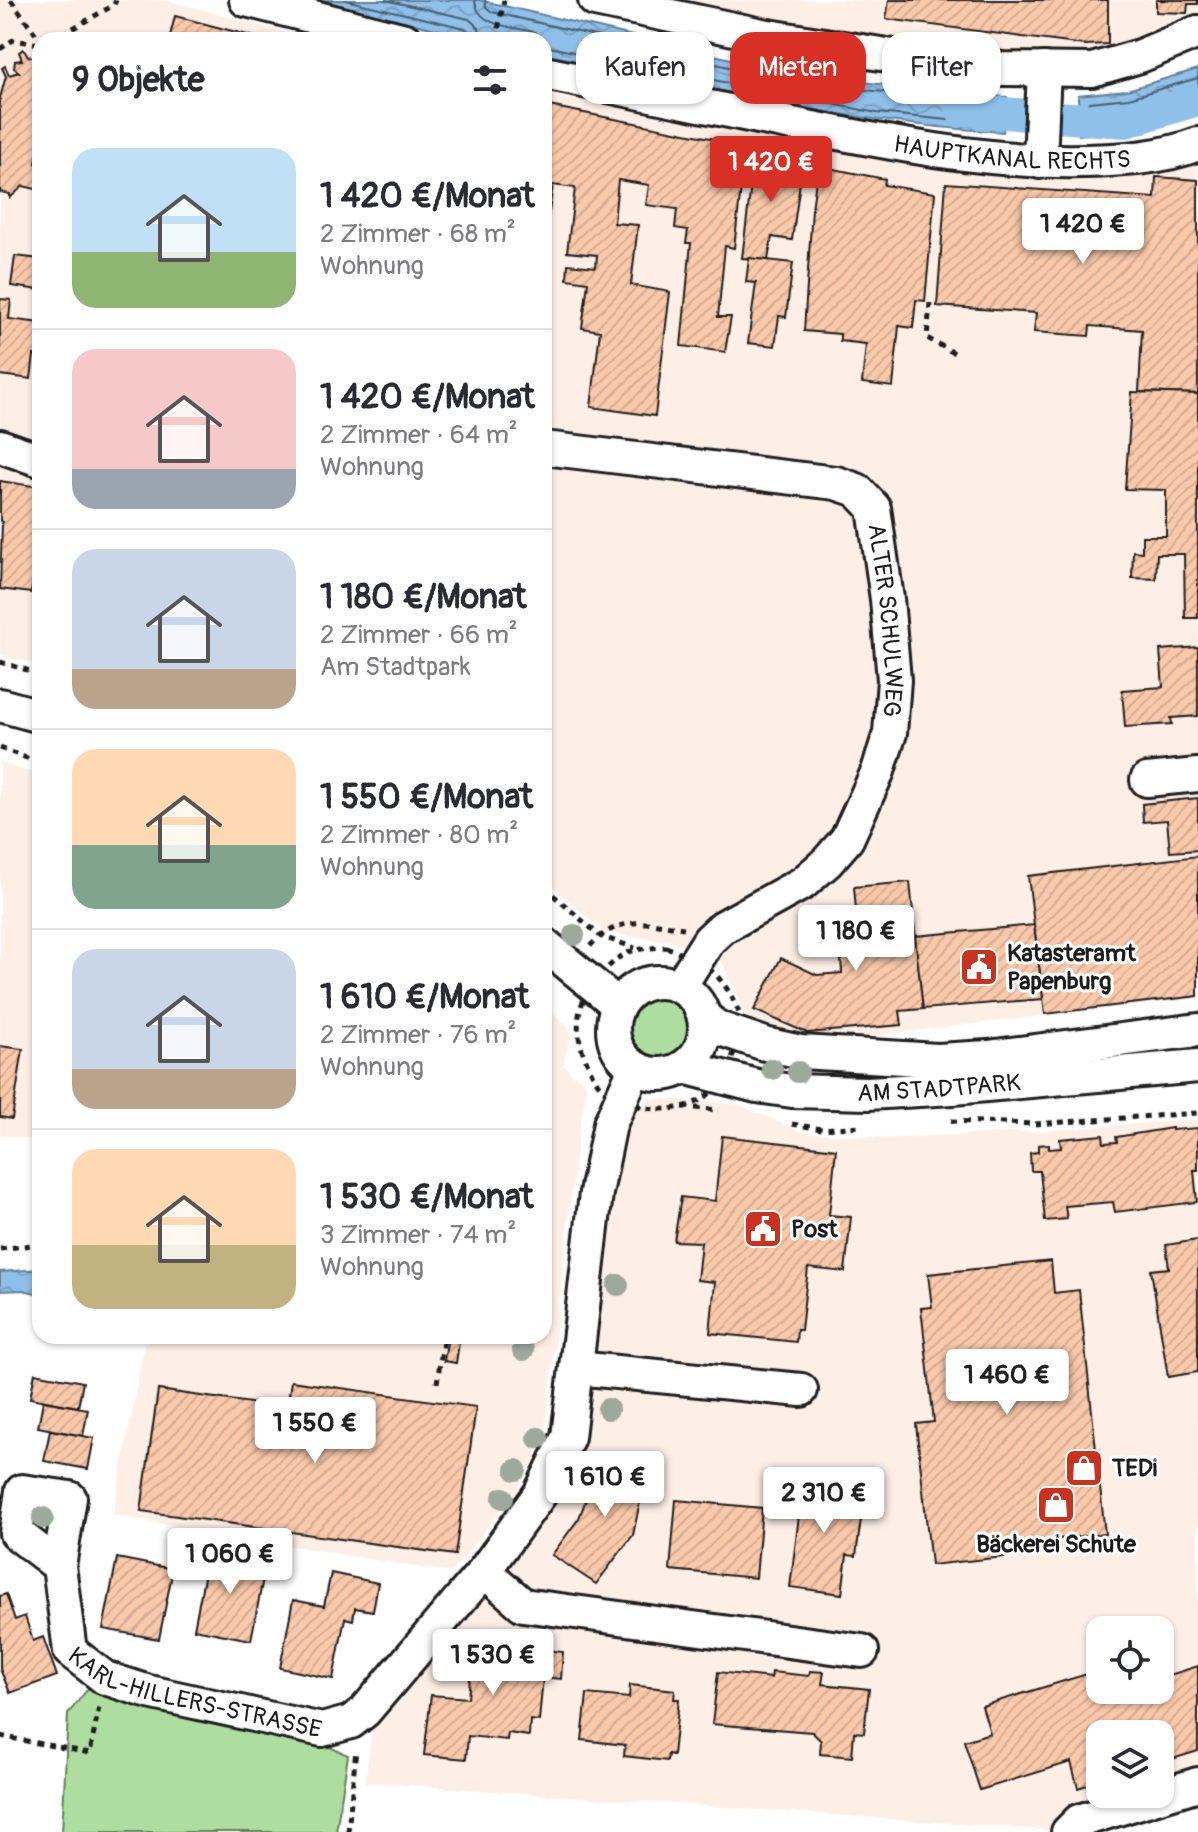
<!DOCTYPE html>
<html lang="de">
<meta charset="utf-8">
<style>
:root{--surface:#fff;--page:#f7f7f7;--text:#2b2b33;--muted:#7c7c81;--line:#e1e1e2;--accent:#d93025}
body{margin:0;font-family:Pangolin,sans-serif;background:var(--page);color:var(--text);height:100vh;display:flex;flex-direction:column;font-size:30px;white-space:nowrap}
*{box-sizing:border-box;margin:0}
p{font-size:26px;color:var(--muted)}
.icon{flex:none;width:44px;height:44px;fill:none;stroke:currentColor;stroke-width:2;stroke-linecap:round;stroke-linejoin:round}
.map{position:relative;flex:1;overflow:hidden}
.panel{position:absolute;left:32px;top:32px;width:520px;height:1312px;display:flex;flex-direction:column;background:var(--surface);border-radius:24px;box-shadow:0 2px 6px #0004}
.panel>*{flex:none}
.top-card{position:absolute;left:576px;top:32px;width:502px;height:72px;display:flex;gap:16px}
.fabs{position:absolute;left:1086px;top:1616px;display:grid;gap:16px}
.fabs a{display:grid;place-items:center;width:88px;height:88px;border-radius:16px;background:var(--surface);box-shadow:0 2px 6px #0004;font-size:40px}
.price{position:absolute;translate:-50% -68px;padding:0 18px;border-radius:8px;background:#fff;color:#222;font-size:26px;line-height:52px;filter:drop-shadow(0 2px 4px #0008)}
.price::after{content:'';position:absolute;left:50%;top:48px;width:24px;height:18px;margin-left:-12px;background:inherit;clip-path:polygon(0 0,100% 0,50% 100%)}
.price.active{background:var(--accent);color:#fff}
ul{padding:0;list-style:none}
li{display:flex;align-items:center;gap:24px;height:200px;padding:0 40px}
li+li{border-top:2px solid var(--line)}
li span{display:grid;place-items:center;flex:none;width:224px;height:160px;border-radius:24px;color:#555}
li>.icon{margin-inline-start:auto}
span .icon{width:96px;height:96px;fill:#fffc;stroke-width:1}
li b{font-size:34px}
h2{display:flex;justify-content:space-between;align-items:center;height:96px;padding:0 40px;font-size:34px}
.pill{padding:0 28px;border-radius:24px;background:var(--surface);box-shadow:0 2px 6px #0004;font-size:28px;line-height:72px}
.pill.active{background:var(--accent);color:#fff}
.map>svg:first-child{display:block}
</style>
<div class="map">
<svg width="1198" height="1832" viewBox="0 0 1198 1832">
<defs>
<pattern id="water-waves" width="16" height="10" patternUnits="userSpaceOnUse" patternTransform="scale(2)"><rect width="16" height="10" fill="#8ec0ea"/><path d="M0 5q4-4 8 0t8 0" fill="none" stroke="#7aa4c8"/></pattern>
<pattern id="building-hatch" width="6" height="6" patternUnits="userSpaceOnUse" patternTransform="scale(2)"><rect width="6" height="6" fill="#fac9aa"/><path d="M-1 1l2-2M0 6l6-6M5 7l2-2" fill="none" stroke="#d6ac92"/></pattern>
</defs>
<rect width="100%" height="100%" fill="#fff"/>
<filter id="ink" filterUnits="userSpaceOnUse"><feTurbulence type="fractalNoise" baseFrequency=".0125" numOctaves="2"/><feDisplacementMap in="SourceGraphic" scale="16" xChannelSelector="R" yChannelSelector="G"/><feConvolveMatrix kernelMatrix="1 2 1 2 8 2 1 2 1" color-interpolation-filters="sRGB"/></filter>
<g filter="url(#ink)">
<g fill="#feefe6" fill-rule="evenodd">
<polygon points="0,0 166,0 315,40 40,40 40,664 11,658 0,653"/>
<polygon points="677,0 1198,0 1198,16 1100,63 971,54"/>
<polygon points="544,95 1039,177 1198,166 1198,998 863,1037 808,1036 756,1021 745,1015 722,962 674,942 605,933 544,879"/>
<polygon points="0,761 18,769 40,774 40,1141 0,1135"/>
<polygon points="544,1002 572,1032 563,1064 571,1074 587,1083 576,1151 544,1440 520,1485 451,1573 113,1515 145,1342 203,1336 544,1336"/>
<path d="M648,1098L737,1104L801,1132L890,1138L1041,1131L1198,1119V1801L1094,1832H1072L365,1782L373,1721L555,1497L585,1435L607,1193L625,1127ZM1100,1630H1160V1690H1100ZM1100,1734H1160V1794H1100Z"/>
</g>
<g fill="#adde9f" stroke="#647d5e" stroke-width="2">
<circle cx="659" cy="1030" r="33"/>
<polygon points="90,1686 304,1736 348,1755 336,1832 62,1832 68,1714"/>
</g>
<g fill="url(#water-waves)" stroke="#607e98" stroke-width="2">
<path d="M313,0H479L731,59L816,76L956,94L1007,97L1003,132C848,124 696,86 544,54V40H481Z"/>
<polygon points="1198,69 1198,112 1133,130 1079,135 1078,95 1127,90"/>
<polygon points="40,1269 40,1294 23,1290 0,1291 0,1272"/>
</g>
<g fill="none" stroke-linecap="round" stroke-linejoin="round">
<g stroke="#4a5e6e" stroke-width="2">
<polyline points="345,0 465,28 471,33 472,40"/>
<polyline points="385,0 469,19 479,28 482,40"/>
<path d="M475,0C477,27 514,27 535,32L537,36L534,40"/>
<polyline points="485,0 486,7 492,12 729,67 814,84 995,105 998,108 996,120 993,124 979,123 877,113 544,46"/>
<polyline points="1198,78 1129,98 1089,102 1086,106 1087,123 1091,126 1132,122 1198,105"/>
</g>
<polyline stroke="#8ec0ea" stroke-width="32" points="961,110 1126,122 1198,100"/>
</g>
<g fill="url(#building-hatch)" stroke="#1c1c1c" stroke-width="2">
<polygon points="889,0 1108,0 1108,44 1084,45 886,19"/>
<polygon points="1156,0 1198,0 1198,4 1188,4 1187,13 1156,12"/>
<polygon points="175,16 267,40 169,40"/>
<polygon points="23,49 28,56 40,59 40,144 36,163 40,169 40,190 23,186 10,198 10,194 0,192 0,98 6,76 2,68 5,66 9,75 19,72 14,68 15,61 22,60 19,52"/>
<polygon points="544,105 746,145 734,248 725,246 718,317 731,317 725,352 681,346 691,243 686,243 688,230 675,228 677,209 646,205 649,185 618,180 614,223 638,225 631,285 670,292 655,416 591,407 600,331 582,328 588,282 567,279 568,264 596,267 597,255 567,252 575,188 553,185 547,225 544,225"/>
<polygon points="755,152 803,161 792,240 772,237 768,260 742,258"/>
<polygon points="818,166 885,179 884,185 935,193 925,301 916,300 913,328 899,326 893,387 862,383 866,344 840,341 840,334 804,331 812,209"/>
<polygon points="1156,177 1198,180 1198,394 1139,392 1142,330 1090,326 1089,336 1034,332 1036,313 937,306 946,183 1155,198"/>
<polygon points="15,256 40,259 40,290 11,286"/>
<polygon points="749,258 793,263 786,317 779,316 775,346 748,343 756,283 746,282"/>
<polygon points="0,299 11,300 9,319 40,323 40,356 34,355 31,379 0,375"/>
<polygon points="1132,392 1198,394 1198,618 1185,618 1184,554 1157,554 1156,579 1132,578 1133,551 1142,552 1142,536 1166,536 1166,490 1125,489"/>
<polygon points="0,481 40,487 40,539 31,593 0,589 2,522 0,521"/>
<polygon points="1198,647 1198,716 1171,718 1172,724 1125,727 1122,690 1163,687 1160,650"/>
<polygon points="1198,798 1198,850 1170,852 1167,820 1143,822 1142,804"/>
<polygon points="1198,856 1198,996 1045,1014 1028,876"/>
<polygon points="910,882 923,1009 900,1011 902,1025 807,1033 754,1010 781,958 817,975 842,973 841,958 860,956 854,887"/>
<polygon points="1034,925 1043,999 923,1009 915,936"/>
<polygon points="0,1046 23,1049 12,1119 0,1117"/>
<polygon points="1172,1128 1172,1130 1198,1128 1198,1170 1194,1170 1197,1202 1115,1212 1113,1202 1065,1206 1067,1219 1045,1221 1040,1171 1031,1171 1030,1153 1038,1152 1038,1145 1049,1144 1049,1149 1061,1148 1060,1139 1103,1135 1104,1143 1117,1142 1116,1137"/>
<polygon points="722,1136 836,1149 829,1215 851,1217 845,1272 808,1268 801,1330 797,1330 796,1342 710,1333 715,1282 697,1280 701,1242 674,1241 681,1197 715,1201"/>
<polygon points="1198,1240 1198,1372 1168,1377 1151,1270 1169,1268 1166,1245"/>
<polygon points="1051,1261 1054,1293 1079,1290 1105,1534 1058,1539 1059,1551 931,1565 916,1424 934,1422 921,1308 932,1307 928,1274"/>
<polygon points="448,1336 460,1336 456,1363 444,1361"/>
<polygon points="35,1373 83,1382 78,1407 30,1398"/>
<polygon points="291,1381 476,1407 455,1555 141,1511 158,1390 287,1408"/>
<polygon points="43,1401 88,1409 83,1436 38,1427"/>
<polygon points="50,1430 94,1438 88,1469 44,1461"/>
<polygon points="602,1457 648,1464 633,1535 596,1584 552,1555 579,1518"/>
<polygon points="836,1472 852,1473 847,1517 861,1519 856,1556 847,1555 842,1594 790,1587 804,1476 835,1480"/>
<polygon points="676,1500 762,1508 756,1578 670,1570"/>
<polygon points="209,1552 266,1563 251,1640 194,1629"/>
<polygon points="117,1558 173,1569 159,1639 103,1629"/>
<polygon points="331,1573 378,1583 373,1611 355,1608 353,1620 345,1618 333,1679 280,1668 293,1600 324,1606"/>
<polygon points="6,1594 15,1620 25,1616 33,1641 43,1637 57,1676 10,1693 0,1669 0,1596"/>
<polygon points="474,1638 547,1646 547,1650 563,1652 561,1679 543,1677 539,1721 530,1720 529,1736 508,1733 507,1740 468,1736 466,1759 424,1755 431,1695 468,1698"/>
<polygon points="1198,1666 1198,1751 1160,1763 1160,1734 1100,1734 1100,1781 1078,1788 1071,1762 980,1790 964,1741 990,1733 982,1706 1100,1670 1100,1690 1109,1690 1110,1693 1120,1690 1160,1690 1160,1678"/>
<polygon points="810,1671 824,1672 822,1684 869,1689 864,1733 854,1732 852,1757 820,1754 821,1741 812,1732 712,1724 718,1672 771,1678 772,1672 809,1676"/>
<polygon points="630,1685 675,1690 674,1699 679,1699 673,1755 668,1754 667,1761 624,1756 625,1745 582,1740 587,1694 629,1698"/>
</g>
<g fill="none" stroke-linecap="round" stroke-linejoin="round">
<g stroke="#1c1c1c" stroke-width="38">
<g id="minor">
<polyline points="246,0 405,40"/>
<polyline points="595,0 762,35 918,60 1002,69 1092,70 1140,56 1198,32"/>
<path id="s1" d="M544,73C632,91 719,109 807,127C899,145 990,163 1084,161C1123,160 1162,158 1198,144"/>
<polyline points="1040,162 1044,69"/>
<polyline points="0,446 40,460"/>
<path id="s2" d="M544,448L836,483L857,490L874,508L887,599L894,680L890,733L878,771L847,839L827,862L803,883L723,927L709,940L680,986"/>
<polyline points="0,705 40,716"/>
<polyline points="1147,780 1198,775"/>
<polyline points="544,944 618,1005"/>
<circle cx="659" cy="1028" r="46"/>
<polyline points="704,1017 718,1028 765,1044 801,1052 938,1060 988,1057 1198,1030"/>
<path id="s3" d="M684,1067L757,1086L792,1091L868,1093L953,1088L1198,1066"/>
<polyline points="576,1368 801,1390"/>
<path id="s4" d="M59,1566L16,1533L22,1491L70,1498L59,1566L70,1651L105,1678L149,1692L322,1730L351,1722L365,1711L484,1571L540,1494L568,1437L596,1193L610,1124L635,1068"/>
<polyline points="484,1571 523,1605 862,1651"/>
<polyline points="1068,1832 1079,1821 1198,1784"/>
</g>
</g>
<g stroke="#1c1c1c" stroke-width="5" stroke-dasharray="6 6" stroke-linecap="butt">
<polyline points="11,0 40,40"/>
<polyline points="52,40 114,5 116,0"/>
<polyline points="496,40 504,0"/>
<polyline points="0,49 13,40 40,44"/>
<polyline points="753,85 757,63"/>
<polyline points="930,303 927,338 956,354"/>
<polyline points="0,662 40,674"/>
<polyline points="0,748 40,763"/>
<polyline points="544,887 600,936 635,948"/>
<path d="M590,946C620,915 644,922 684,928"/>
<path d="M666,947C711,964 726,977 743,1023C735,1048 729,1081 705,1097C677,1117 628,1111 602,1088C595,1081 591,1071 587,1062C573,1032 575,1003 598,978C623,950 629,949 666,947Z"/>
<polyline points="683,1107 719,1110"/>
<polyline points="951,1121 1034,1124 1198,1113"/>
<polyline points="792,1124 822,1129 862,1126"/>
<polyline points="0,1249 40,1244"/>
<polyline points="437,1383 444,1336"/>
<polyline points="0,1736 90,1753 99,1707"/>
<polyline points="348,1832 356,1749"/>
</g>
<use href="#minor" stroke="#fff" stroke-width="32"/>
</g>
<g fill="#9ea89b">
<circle cx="574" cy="935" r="11"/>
<circle cx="772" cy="1069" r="11"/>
<circle cx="798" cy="1072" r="11"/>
<circle cx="618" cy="1285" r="11"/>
<circle cx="523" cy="1350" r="11"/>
<circle cx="608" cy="1409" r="11"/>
<circle cx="538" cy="1438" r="11"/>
<circle cx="516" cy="1470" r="11"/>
<circle cx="503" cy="1498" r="11"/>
<circle cx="43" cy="1518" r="11"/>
</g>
</g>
<defs>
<g id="civic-square" transform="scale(2)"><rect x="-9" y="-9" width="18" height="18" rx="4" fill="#c8321e" stroke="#fff"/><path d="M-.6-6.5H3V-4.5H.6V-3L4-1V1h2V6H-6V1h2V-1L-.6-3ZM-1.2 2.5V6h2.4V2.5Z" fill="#fff"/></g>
<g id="shop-square" transform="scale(2)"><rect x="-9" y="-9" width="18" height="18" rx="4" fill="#c8321e" stroke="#fff"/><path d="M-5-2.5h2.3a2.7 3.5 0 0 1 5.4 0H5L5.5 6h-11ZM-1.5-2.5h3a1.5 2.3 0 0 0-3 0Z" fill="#fff"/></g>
</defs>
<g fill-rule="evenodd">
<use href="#civic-square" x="979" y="967"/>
<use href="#civic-square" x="763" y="1229"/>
<use href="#shop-square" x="1084" y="1468"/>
<use href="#shop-square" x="1056" y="1505"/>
</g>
<g text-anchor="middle" stroke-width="6" stroke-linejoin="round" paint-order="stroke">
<g font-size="24" fill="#1c1c1c" stroke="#fff">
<text dy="8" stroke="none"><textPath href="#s1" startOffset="476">HAUPTKANAL RECHTS</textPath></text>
<text dy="8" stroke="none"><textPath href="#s2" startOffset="454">ALTER SCHULWEG</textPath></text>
<text dy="8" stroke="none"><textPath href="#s3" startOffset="258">AM STADTPARK</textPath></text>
<text dy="8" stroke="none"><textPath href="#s4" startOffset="434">KARL-HILLERS-STRASSE</textPath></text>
</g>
<g font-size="24" font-weight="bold" fill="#1c1c1c" stroke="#fff" text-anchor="start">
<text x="1007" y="961">Katasteramt<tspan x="1007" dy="28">Papenburg</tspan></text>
<text x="791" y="1237">Post</text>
<text x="1112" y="1476">TEDi</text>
<text x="1056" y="1552" text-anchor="middle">Bäckerei Schute</text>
</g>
</g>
</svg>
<div class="fabs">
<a><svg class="icon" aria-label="locate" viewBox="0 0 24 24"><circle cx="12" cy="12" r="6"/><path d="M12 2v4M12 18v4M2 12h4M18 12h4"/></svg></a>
<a><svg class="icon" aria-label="layers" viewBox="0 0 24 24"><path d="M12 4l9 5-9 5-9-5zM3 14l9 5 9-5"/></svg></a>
</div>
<b class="price active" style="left:771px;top:204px">1 420 €</b>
<b class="price" style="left:1083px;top:266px">1 420 €</b>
<b class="price" style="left:856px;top:973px">1 180 €</b>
<b class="price" style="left:1007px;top:1417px">1 460 €</b>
<b class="price" style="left:315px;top:1465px">1 550 €</b>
<b class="price" style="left:605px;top:1519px">1 610 €</b>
<b class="price" style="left:824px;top:1535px">2 310 €</b>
<b class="price" style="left:230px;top:1596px">1 060 €</b>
<b class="price" style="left:493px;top:1697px">1 530 €</b>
<div class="top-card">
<a class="pill">Kaufen</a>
<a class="pill active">Mieten</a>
<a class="pill">Filter</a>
</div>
<section class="panel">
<h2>9 Objekte<svg class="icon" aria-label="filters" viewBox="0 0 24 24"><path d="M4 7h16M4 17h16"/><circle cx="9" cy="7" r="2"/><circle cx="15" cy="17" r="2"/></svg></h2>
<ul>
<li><span style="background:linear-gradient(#bfe0f5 65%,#8fb573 0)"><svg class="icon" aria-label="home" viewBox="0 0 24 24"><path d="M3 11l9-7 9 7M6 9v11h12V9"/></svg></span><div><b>1 420 €/Monat</b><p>2 Zimmer · 68 m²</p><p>Wohnung</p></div></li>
<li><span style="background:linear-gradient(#f6c9c9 75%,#9aa5b1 0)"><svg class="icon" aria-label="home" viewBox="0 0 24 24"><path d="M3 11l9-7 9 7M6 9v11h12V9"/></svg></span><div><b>1 420 €/Monat</b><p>2 Zimmer · 64 m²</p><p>Wohnung</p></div></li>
<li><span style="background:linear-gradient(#c9d6e8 75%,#b9a48a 0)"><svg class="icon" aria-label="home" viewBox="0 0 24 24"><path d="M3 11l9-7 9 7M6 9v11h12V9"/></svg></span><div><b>1 180 €/Monat</b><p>2 Zimmer · 66 m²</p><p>Am Stadtpark</p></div></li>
<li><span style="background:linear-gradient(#ffd9b3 60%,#7fa58c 0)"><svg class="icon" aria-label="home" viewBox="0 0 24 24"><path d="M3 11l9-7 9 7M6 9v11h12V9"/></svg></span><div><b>1 550 €/Monat</b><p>2 Zimmer · 80 m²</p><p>Wohnung</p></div></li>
<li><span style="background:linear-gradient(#c9d6e8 75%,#b9a48a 0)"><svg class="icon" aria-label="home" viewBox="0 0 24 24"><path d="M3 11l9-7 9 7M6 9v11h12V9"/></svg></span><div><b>1 610 €/Monat</b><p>2 Zimmer · 76 m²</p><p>Wohnung</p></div></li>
<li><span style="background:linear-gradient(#ffd9b3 60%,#c2b280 0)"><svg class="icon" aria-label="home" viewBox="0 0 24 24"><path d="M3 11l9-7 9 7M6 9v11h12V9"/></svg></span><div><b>1 530 €/Monat</b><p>3 Zimmer · 74 m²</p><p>Wohnung</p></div></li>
</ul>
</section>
</div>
